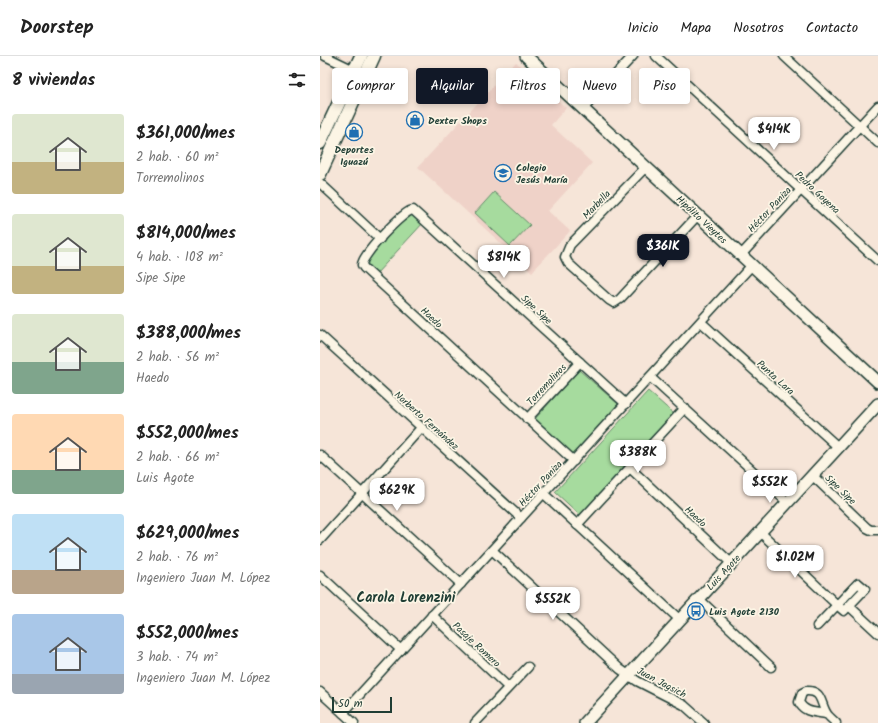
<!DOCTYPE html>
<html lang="es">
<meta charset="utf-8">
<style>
:root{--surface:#fff;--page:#f6f6f6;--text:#222;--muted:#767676;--line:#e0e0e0;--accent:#111827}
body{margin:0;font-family:Kalam,sans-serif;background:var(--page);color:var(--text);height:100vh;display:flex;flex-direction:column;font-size:15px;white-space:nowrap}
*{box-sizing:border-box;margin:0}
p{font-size:13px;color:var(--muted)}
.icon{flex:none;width:22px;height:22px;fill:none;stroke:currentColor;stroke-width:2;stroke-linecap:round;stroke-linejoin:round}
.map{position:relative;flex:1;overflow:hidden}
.panel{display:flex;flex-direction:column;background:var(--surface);width:320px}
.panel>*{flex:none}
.banner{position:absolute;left:12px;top:12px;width:380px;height:36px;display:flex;gap:8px}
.scale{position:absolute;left:12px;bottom:10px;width:60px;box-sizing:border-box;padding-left:4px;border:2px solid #1f3d34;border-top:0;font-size:11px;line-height:14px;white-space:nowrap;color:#1f3d34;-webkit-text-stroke:3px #fcf5e5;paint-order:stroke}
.price{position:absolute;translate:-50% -34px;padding:0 9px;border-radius:8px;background:#fff;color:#222;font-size:13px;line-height:26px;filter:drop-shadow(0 1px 2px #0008)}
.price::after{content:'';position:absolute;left:50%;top:24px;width:12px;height:9px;margin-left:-6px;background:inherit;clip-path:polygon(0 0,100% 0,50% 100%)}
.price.selected{background:var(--accent);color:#fff}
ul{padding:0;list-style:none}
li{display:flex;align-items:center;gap:12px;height:100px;padding:0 12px}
li span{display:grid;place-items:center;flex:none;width:112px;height:80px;border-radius:4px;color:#555}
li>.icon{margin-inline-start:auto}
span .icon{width:48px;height:48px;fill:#fffc;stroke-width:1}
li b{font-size:17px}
h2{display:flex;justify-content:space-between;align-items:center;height:48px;padding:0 12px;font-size:17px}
.tag{padding:0 14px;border-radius:4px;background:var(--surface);box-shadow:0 2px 6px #0003;font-size:14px;line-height:36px}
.tag.selected{background:var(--accent);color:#fff}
header{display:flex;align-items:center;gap:24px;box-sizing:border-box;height:56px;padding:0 20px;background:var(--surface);border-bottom:1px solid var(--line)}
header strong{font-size:19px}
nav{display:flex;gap:22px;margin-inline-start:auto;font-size:14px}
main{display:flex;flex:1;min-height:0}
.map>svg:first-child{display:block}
</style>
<header>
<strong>Doorstep</strong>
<nav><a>Inicio</a><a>Mapa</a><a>Nosotros</a><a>Contacto</a></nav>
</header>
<main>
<section class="panel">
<h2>8 viviendas<svg class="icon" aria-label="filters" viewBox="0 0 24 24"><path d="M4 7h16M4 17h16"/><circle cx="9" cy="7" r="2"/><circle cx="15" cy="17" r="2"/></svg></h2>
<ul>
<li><span style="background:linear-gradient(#dfe7d0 60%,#c2b280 0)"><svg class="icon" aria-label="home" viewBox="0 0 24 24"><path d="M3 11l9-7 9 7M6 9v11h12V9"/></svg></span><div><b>$361,000/mes</b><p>2 hab. · 60 m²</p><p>Torremolinos</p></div></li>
<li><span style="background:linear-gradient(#dfe7d0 65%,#c2b280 0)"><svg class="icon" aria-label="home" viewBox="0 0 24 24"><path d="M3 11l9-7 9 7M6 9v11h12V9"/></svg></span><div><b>$814,000/mes</b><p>4 hab. · 108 m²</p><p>Sipe Sipe</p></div></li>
<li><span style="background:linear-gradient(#dfe7d0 60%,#7fa58c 0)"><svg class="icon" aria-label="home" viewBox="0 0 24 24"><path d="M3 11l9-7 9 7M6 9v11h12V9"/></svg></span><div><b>$388,000/mes</b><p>2 hab. · 56 m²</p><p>Haedo</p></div></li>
<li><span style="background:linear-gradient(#ffd9b3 70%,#7fa58c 0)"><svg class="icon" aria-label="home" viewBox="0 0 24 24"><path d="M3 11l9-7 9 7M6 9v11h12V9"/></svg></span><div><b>$552,000/mes</b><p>2 hab. · 66 m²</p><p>Luis Agote</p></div></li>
<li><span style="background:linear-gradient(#bfe0f5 70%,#b9a48a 0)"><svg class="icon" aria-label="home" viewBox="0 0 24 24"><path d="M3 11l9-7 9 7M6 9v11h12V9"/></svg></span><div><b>$629,000/mes</b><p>2 hab. · 76 m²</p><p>Ingeniero Juan M. López</p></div></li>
<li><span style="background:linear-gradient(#a9c7e8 75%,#9aa5b1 0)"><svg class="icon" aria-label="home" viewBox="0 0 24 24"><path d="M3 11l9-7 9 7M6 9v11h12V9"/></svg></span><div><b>$552,000/mes</b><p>3 hab. · 74 m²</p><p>Ingeniero Juan M. López</p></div></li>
</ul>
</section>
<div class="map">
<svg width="558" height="667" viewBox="0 0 558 667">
<rect width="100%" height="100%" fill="#f6e5d8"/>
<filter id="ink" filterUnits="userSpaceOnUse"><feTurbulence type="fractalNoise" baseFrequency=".025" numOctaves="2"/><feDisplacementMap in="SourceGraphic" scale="8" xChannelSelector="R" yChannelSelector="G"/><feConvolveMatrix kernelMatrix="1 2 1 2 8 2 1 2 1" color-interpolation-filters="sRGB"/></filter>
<g filter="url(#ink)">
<polygon fill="#efd2c8" points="196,6 246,52 231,69 272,107 228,155 250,175 212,216 98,111"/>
<g fill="#a6db9e" stroke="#628c69">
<polygon points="174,136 210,169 190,190 155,157"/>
<polygon points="93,158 104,166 56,218 48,211 48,201 87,159"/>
<polygon points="259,314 298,348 253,399 214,364"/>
<polygon points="328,335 354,358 261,460 235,436"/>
</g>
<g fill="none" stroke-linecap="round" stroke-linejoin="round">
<g stroke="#1f3d34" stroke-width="11">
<g id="street">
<polyline points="5,0 34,14"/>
<polyline points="336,0 558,205"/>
<polyline points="464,0 558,87"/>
<polyline points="263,53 313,0"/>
<polyline points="326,111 250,189 245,201 248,207 289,244 294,247 300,243 378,159"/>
<polyline points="0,127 60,183"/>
<polyline points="421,199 558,50"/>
<polyline points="381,266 518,391"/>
<polyline points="0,279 201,462"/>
<polyline points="330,321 467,446"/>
<polyline points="207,363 260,306"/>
<polyline points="0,399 141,528"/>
<path d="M254,405L44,212L42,209C41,200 84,154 93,154L306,348"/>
<polyline points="310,412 411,507"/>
<polyline points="492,419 547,472 551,474 558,474"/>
<polyline points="224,438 359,563"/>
<polyline points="257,469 365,352"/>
<polyline points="440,476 517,549 524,555 545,533 538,527 497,570"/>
<polyline points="0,484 101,372"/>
<polyline points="172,494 300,613 317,625 364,649 384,667"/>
<polyline points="0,519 81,594"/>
<polyline points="378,542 451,611"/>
<polyline points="529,550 558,577"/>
<polyline points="112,559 188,631"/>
<polyline points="0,636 34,667"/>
<polyline points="23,657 432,209"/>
<path d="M506,658C496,656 484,657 479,646L482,637L486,635C503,634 500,648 507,658C509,661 513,664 516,667"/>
<polyline points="155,667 208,611"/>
</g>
</g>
<g stroke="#1f3d34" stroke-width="14">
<g id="secondary">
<polyline points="206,0 558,326"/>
<polyline points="265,667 558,348"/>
</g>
</g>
<g stroke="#1f3d34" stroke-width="15">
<g id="primary">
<polyline points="0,87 41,0"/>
<polyline points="0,118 54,0"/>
</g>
</g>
<use href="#street" stroke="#fcf5e5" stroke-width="8"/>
<use href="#secondary" stroke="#fcf5e5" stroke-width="11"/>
<use href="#primary" stroke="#fcf5e5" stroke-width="12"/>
</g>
</g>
<defs>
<g id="shop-ring" transform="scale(0.9)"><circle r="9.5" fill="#fcf5e5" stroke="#1f6fb2" stroke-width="1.5"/><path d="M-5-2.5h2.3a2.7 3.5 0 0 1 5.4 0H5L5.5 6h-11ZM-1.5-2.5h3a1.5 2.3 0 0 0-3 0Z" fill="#1f6fb2"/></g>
<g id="school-ring" transform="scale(0.9)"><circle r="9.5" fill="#fcf5e5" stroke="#1f6fb2" stroke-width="1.5"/><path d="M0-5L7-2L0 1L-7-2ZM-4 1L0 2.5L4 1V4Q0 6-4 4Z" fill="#1f6fb2"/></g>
<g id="bus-ring" transform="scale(0.9)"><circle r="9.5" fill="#fcf5e5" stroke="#1f6fb2" stroke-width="1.5"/><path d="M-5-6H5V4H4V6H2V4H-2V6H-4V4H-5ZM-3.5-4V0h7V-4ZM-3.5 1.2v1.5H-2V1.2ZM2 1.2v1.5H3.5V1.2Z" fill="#1f6fb2"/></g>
</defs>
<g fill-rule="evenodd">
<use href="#shop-ring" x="95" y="64"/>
<use href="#shop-ring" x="34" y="76"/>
<use href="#school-ring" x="183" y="117"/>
<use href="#bus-ring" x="376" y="555"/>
</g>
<g text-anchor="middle" stroke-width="3.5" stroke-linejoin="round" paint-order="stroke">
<g font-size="10" font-weight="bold" fill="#1f3d34" stroke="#fcf5e5" text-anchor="start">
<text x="108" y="68">Dexter Shops</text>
<text x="34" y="97" text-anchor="middle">Deportes<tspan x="34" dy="12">Iguazú</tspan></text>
<text x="196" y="115">Colegio<tspan x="196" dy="12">Jesús María</tspan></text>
<text x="389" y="559">Luis Agote 2130</text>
</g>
<g font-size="10" fill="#1f3d34" stroke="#fcf5e5">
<text transform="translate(498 136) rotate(43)" y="4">Pedro Goyena</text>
<text transform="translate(276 148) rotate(-46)" y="4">Marbella</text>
<text transform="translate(449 153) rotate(-47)" y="4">Héctor Paniza</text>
<text transform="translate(382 163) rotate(43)" y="4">Hipólito Vieytes</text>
<text transform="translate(217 253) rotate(43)" y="4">Sipe Sipe</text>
<text transform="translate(112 261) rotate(43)" y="4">Haedo</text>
<text transform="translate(456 321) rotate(42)" y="4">Punta Lara</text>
<text transform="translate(226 328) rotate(-47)" y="4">Torremolinos</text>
<text transform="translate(107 364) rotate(42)" y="4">Norberto Fernández</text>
<text transform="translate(220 427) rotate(-47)" y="4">Héctor Paniza</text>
<text transform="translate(521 433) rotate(44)" y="4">Sipe Sipe</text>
<text transform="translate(376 460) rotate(43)" y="4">Haedo</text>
<text transform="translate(403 516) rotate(-47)" y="4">Luis Agote</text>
<text transform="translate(157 588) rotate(43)" y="4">Pasaje Romero</text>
<text transform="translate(342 626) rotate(28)" y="4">Juan Jagsich</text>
</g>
<g font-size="14" font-weight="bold" fill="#1f3d34" stroke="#fcf5e5">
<text x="86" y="546">Carola Lorenzini</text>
</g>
</g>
</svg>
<div class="scale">50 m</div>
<b class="price" style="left:454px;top:95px">$414K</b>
<b class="price selected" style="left:343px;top:212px">$361K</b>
<b class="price" style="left:184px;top:223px">$814K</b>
<b class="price" style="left:318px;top:418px">$388K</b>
<b class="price" style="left:450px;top:448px">$552K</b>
<b class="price" style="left:77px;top:456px">$629K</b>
<b class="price" style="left:475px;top:523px">$1.02M</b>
<b class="price" style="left:233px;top:565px">$552K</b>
<div class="banner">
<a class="tag">Comprar</a>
<a class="tag selected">Alquilar</a>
<a class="tag">Filtros</a>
<a class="tag">Nuevo</a>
<a class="tag">Piso</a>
</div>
</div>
</main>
